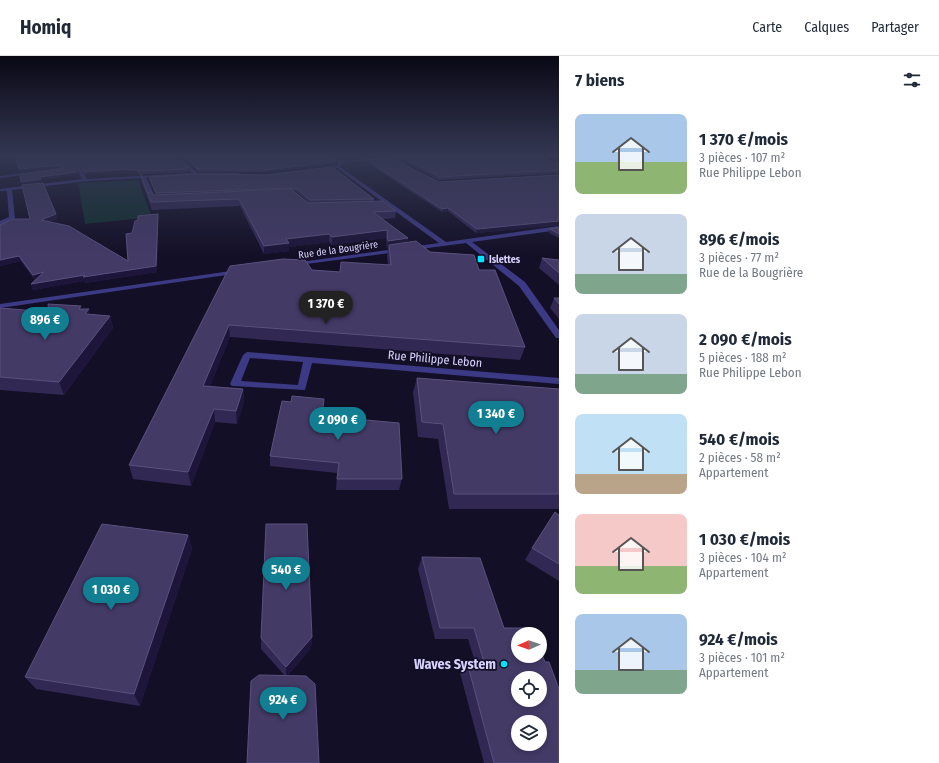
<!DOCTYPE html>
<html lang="fr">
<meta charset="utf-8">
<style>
:root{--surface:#fff;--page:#f2f2f3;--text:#1f2937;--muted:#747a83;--line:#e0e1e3;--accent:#117e91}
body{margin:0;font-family:"Fira Sans Condensed",sans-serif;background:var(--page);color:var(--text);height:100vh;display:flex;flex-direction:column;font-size:15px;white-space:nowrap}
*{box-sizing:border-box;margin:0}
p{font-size:13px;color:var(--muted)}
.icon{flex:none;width:22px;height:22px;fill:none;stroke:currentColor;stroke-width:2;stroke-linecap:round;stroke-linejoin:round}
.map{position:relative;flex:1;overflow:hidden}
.details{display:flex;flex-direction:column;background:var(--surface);width:380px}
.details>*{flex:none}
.needle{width:26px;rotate:268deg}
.controls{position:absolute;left:511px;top:571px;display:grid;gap:8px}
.controls a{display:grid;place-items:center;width:36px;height:36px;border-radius:50%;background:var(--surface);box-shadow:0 2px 6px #0003;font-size:20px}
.price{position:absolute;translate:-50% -34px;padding:0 9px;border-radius:14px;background:var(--accent);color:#fff;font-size:13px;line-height:26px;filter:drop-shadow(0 1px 2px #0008)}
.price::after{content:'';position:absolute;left:50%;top:24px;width:12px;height:9px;margin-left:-6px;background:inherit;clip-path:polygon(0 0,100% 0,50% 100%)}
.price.active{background:#222;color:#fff}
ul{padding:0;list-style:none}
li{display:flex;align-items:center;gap:12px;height:100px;padding:0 16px}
li span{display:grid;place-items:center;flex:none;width:112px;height:80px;border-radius:8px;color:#555}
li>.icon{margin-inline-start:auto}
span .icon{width:48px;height:48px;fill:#fffc;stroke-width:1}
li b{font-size:17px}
h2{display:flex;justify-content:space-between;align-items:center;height:48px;padding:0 16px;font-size:17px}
header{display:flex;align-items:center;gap:24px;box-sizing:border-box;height:56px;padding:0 20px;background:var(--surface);border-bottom:1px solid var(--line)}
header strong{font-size:19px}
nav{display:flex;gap:22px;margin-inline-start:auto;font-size:14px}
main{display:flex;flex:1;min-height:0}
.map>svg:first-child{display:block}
</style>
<header>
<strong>Homiq</strong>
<nav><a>Carte</a><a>Calques</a><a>Partager</a></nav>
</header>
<main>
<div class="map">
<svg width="559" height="707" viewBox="0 0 559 707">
<rect width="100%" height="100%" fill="#130f26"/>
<polygon fill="#12302f" points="138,124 152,161 85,168 78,127"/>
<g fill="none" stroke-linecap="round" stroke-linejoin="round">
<g fill="#3d3a85" fill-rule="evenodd">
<polygon points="69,100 73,100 87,123 192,117 183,107 176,106 169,100 173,100 178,104 185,105 197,117 238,117 240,118 238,119 146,121 155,141 163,142 163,144 151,143 142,122 89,125 12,134 15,162 0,169 0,165 9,161 7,135 0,135 0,133 82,123"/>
<polygon points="328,100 332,100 342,105 395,100 394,101 406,108 406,110 402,110 389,102 342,107 340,111 446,186 559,170 559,174 472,186 525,226 559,274 559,282 556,282 519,230 466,187 291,210 290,209 293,207 439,187 388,150 371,150 371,148 384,147 337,112 318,114 320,112 337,110 339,106"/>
<polygon points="514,100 548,100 530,102"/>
<polygon points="34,116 32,118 0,122 0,120"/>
<polygon points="238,214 240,215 240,217 0,252 0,248"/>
<path d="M247,296L559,322V328L312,307L305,334L232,330L230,328L243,299ZM250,302L303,306L298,329L241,325Z"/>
</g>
</g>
<g fill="#312854" fill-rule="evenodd">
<path d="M75,100H169L175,104L188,113L189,116L140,118L147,136L156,139L149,123V121L196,118L374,143V145L396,155L395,162L383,163L408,182L407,186L430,196L479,214L525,291L520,304L230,281L210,330L243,333L244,346L237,368L215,366L191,430L133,423L129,409L230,210L340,216L388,209L387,200L388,193H387L386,182L332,189L329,186L289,191V195L264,198L240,150L152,154L141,124L140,118L139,119L138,117H131L129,116L85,119ZM294,135L297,136L309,147H308Z"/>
<polygon points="175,100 330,100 336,103 336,106 334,109 266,116 198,116 186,104 179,103"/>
<polygon points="396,100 527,100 559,108 559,117 439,124 396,101"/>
<polygon points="548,100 559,100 559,106 549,101"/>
<polygon points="366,103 439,126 559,119 559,169 476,177 448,155 442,156 366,106"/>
<polygon points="56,158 57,163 50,166 128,205 132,177 138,164 158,158 158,163 157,216 85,227 84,225 33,234 31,228 35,224 21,205 0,210 30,163"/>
<polygon points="559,172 559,182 549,177 550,173"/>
<polygon points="542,202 559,204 559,229 539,212"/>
<polygon points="554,242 559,242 559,263 550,252"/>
<polygon points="0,252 49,256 82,253 90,258 110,260 113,272 64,339 0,334"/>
<polygon points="417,322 559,333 559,453 449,453 438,383 418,381 413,336"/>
<polygon points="322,360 402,423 399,434 336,434 337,417 270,410 270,400"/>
<polygon points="559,459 559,525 525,504 532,492"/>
<polygon points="188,479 192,493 140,650 36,633 25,621"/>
<polygon points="422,501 504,572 559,707 484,707 460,617 467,606 475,606 468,583 435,583 418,513"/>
<polygon points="312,581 311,592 287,620 285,620 261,593 261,582"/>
</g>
<g fill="#1d163a">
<polygon points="360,100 386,100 359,102"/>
<polygon points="336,103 336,106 334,109 266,116 266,114"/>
<polygon points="61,109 62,112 20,116 19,113"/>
<polygon points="129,113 129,116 85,119 84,116"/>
<polygon points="130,114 138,114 138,117 131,117"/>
<polygon points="77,116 78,119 42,124 42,126 22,129 21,126 40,121"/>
<polygon points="448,152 448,155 442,156 442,153"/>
<polygon points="56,158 57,163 43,169 41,164"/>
<polygon points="158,158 158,163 157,216 85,227 84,225 33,234 31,228 85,219 156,210"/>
<polygon points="559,165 559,169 476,177 477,173"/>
<polygon points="387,174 386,182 332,189 332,181"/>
<polygon points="329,178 329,186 289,191 289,195 264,198 264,190 286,183"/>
<polygon points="408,182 406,190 389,189 388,193 387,193 388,185"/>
<polygon points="19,200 21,205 0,210 0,204"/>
<polygon points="44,216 35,225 33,219"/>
<polygon points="89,253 92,266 85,258"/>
<polygon points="110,260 113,272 64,339 59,326"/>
<polygon points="229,269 230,281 205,343 203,330"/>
<polygon points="243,333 244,346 237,368 236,355"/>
<polygon points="214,353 215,366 191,430 188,416"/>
<polygon points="188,479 192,493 140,650 134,638"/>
<polygon points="312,581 311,592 286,621 286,611"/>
</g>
<g fill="#433a66" stroke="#5a527e" fill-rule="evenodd">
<polygon points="15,100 68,100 77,116 40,121 41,123 21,126 20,118 58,113 61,111 61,109 19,113"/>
<polygon points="75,100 169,100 175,104 182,106 188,113 138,115 138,114 130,114 129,113 84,116"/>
<polygon points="178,100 330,100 336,103 334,106 266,114 197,113 186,101"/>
<polygon points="400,100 527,100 539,101 559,108 559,114 440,121"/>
<polygon points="553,100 559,100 559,102"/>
<polygon points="389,101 439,126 559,119 559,165 477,173 448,152 442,153 366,103"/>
<polygon points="332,111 374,143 310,144 297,133 288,132 156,137 149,121 196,118 266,119"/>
<polygon points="140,117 147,136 156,139 288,133 291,133 308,147 382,145 396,155 373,156 408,182 388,185 387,174 332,181 329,178 286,183 289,187 264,190 239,143 151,146"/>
<polygon points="43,127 56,158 41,164 69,170 128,205 126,178 132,177 135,165 138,164 138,160 158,158 156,210 83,221 85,219 31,228 44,216 33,219 19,200 0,204 0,169 13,163 30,163 22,129"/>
<polygon points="559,172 559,178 550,173"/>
<polygon points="416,185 430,196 474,199 479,214 495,214 525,291 229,269 203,330 243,333 236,355 214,353 188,416 129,409 230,210 283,203 305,204 312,214 340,216 341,206 391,209 389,189"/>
<polygon points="542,202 559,204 559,217"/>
<polygon points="554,242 559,242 559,248"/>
<polygon points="48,248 81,250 79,253 89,253 85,258 110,260 59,326 0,321 0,252 49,256"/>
<polygon points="417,322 559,333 559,438 454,438 443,368 422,366"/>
<polygon points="292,340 324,343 322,360 399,367 402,423 337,423 339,407 270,400 282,345 291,346"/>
<polygon points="555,456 559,459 559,508 532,492"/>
<polygon points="102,468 188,479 134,638 25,621"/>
<polygon points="266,468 307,468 312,581 286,611 261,582"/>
<path d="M422,501L480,502L504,572H531L533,578H518V600H540V594L545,606H549L559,633V707H494L467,606H484L474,572H440ZM518,622H540V644H518ZM518,666H540V688H518Z"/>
<polygon points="259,619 306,620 315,628 319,707 247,707 251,625"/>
</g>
<linearGradient id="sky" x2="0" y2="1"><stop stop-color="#0a0815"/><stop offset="0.5" stop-color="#333752"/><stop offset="1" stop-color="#333752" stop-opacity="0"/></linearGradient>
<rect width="559" height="199" fill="url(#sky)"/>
<g fill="#00e5ff" stroke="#130f26" stroke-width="1.5">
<rect x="477" y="199" width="8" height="8" rx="2"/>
<circle cx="504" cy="608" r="4"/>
</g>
<g text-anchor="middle" stroke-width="3.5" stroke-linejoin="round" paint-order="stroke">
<g font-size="10" fill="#d9d4ff" stroke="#130f26">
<text transform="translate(338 193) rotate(-8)" y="4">Rue de la Bougrière</text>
</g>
<g font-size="10" font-weight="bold" fill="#d9d4ff" stroke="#130f26" text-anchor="start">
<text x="489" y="207">Islettes</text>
</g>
<g font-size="12" fill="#d9d4ff" stroke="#130f26">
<text transform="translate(435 303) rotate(5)" y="4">Rue Philippe Lebon</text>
</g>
<g font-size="14" font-weight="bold" fill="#d9d4ff" stroke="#130f26" text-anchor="end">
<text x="496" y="613">Waves System</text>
</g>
</g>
</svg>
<div class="controls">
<a><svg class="needle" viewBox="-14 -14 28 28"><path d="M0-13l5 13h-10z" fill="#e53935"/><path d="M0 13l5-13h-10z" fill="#747a83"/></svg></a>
<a><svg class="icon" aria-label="locate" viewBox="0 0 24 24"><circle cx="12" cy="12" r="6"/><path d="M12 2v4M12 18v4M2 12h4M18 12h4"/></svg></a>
<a><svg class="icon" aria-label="layers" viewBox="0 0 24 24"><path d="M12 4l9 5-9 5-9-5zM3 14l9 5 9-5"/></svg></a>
</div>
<b class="price active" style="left:326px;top:269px">1 370 €</b>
<b class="price" style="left:45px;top:285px">896 €</b>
<b class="price" style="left:496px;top:379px">1 340 €</b>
<b class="price" style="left:338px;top:385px">2 090 €</b>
<b class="price" style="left:286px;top:535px">540 €</b>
<b class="price" style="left:111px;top:555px">1 030 €</b>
<b class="price" style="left:283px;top:665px">924 €</b>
</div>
<section class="details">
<h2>7 biens<svg class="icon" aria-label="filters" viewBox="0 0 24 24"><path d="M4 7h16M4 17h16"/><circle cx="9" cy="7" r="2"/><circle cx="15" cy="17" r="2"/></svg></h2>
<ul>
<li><span style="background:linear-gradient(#a9c7e8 60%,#8fb573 0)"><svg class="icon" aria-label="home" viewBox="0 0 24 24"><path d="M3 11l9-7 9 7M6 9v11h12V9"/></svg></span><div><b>1 370 €/mois</b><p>3 pièces · 107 m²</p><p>Rue Philippe Lebon</p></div></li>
<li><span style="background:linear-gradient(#c9d6e8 75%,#7fa58c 0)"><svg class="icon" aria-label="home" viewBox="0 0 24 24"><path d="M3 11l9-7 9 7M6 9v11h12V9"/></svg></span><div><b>896 €/mois</b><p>3 pièces · 77 m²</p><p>Rue de la Bougrière</p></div></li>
<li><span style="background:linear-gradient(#c9d6e8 75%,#7fa58c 0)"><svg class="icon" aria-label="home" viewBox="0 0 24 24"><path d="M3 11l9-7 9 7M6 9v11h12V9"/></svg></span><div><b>2 090 €/mois</b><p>5 pièces · 188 m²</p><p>Rue Philippe Lebon</p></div></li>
<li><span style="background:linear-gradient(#bfe0f5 75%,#b9a48a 0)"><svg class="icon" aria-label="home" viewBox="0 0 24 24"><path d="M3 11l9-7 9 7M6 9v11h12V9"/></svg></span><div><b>540 €/mois</b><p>2 pièces · 58 m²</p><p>Appartement</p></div></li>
<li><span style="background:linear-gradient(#f6c9c9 65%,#8fb573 0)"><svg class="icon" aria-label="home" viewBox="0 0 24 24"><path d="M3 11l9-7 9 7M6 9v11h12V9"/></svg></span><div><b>1 030 €/mois</b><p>3 pièces · 104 m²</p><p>Appartement</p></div></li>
<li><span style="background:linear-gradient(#a9c7e8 70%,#7fa58c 0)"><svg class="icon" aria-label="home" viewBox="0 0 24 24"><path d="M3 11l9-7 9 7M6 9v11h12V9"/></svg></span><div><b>924 €/mois</b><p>3 pièces · 101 m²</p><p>Appartement</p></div></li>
</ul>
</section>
</main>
